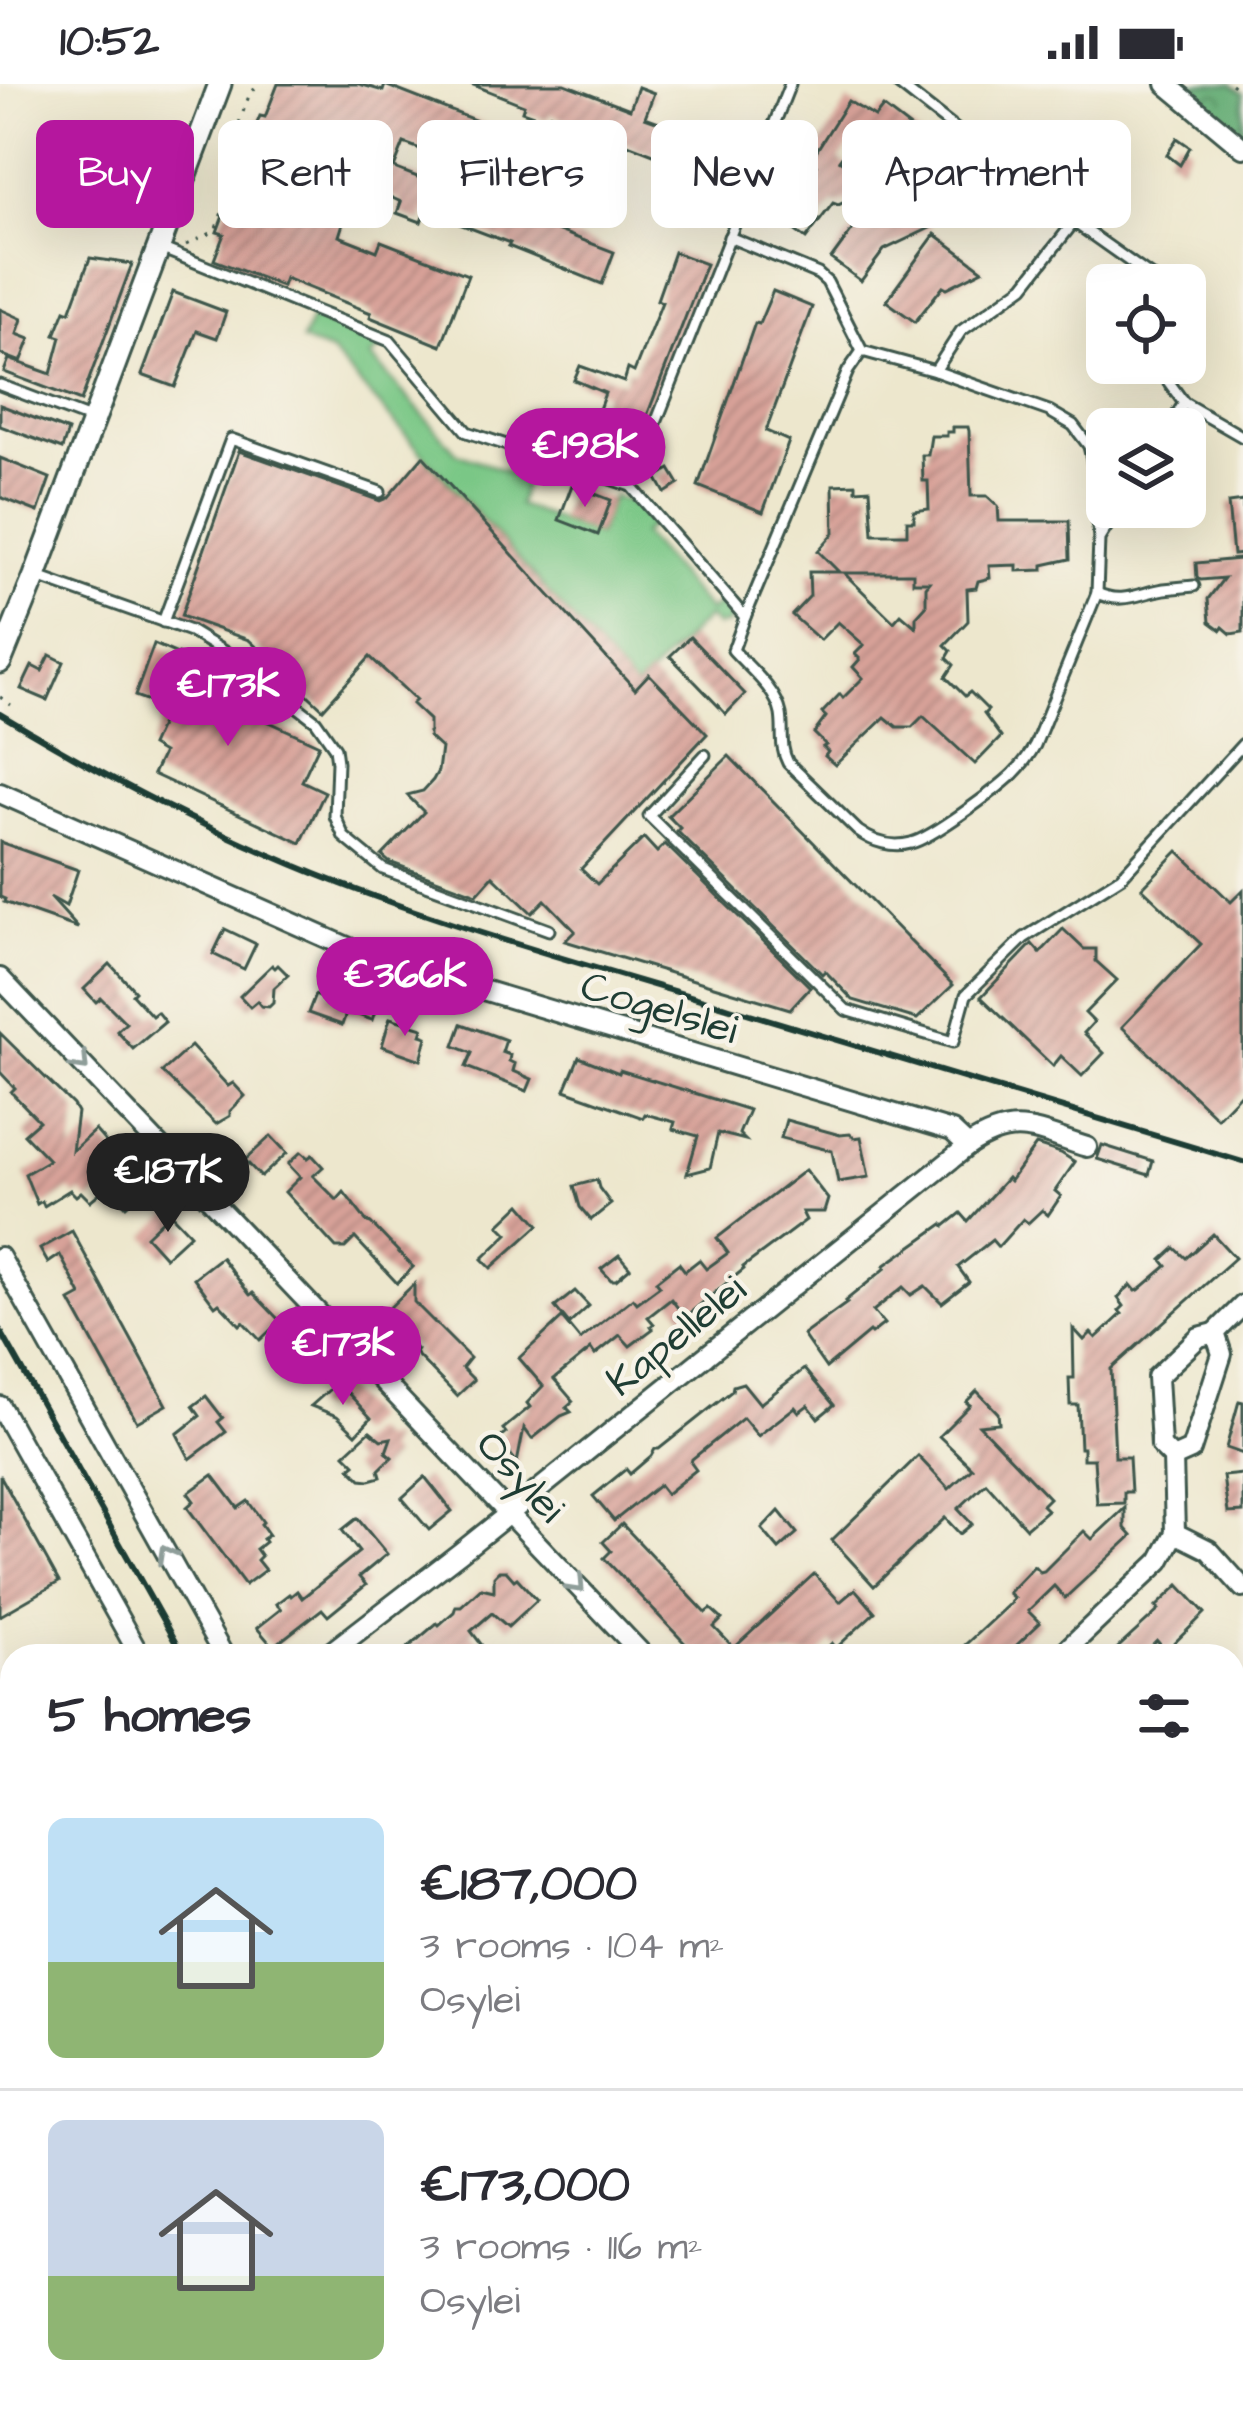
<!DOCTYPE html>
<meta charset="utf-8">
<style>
:root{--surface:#fff;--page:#f2f2f3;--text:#2b2b33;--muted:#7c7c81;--line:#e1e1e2;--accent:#b5179e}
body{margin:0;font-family:"Architects Daughter",sans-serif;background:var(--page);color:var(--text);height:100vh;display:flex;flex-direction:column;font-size:45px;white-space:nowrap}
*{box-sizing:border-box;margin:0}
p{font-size:39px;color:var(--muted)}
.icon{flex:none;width:66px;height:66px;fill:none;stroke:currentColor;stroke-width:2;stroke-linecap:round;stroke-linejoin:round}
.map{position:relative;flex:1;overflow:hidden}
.drawer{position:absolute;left:0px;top:1560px;width:1245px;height:771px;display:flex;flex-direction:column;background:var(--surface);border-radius:36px 36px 0 0;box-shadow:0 12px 48px #0002}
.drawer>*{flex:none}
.guide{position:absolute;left:36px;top:36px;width:1173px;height:108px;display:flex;gap:24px}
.buttons{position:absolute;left:1086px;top:180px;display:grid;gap:24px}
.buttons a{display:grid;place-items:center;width:120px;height:120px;border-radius:18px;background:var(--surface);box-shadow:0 12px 48px #0002;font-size:60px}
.price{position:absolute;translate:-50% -102px;padding:0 27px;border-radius:42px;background:var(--accent);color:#fff;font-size:39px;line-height:78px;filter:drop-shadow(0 3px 6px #0008)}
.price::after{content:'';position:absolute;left:50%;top:72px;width:36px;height:27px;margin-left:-18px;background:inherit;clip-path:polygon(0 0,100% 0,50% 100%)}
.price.selected{background:#222;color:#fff}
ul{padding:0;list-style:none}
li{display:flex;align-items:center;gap:36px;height:300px;padding:0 48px}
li+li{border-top:3px solid var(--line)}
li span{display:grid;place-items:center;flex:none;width:336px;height:240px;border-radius:18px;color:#555}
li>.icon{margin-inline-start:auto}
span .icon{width:144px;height:144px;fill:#fffc;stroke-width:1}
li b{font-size:51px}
h2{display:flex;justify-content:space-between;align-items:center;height:144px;padding:0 48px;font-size:51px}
.tag{padding:0 42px;border-radius:18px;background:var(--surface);box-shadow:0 12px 48px #0002;font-size:42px;line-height:108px}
.tag.selected{background:var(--accent);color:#fff}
.status{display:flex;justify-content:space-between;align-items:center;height:84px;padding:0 60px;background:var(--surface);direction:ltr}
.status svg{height:33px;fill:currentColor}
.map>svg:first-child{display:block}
</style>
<div class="status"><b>10:52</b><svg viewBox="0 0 49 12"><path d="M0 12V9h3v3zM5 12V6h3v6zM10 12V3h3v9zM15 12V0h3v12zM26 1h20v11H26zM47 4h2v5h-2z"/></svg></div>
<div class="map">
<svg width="1243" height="2330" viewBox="0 0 1243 2330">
<defs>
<pattern id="forest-crowns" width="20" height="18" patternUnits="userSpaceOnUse" patternTransform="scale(3)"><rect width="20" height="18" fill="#63ac73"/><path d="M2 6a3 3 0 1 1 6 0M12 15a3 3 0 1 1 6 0" fill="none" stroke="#518d5f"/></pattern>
<pattern id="building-hatch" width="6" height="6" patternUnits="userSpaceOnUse" patternTransform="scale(3)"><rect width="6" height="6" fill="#d8a299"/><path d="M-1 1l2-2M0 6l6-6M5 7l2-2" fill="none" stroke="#af857e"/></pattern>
</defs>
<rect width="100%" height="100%" fill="#f7f3e8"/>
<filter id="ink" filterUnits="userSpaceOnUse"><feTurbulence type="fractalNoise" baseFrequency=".00833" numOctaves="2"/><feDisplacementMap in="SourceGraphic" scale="24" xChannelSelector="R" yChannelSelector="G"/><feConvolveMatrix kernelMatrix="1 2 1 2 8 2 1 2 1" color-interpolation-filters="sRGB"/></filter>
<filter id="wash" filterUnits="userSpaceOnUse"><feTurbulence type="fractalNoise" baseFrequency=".004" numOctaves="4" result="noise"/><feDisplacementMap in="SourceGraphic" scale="48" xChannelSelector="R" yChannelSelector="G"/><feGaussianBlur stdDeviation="2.7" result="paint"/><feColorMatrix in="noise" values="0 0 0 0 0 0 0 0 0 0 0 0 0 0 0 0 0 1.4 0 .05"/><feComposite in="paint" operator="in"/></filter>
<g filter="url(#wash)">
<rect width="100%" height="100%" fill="#ede7cd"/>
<g fill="#7ac786" stroke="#4c825d" stroke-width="3">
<polygon points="312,233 374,256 380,264 371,273 457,369 511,389 516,376 531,381 518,421 598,451 613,412 636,420 652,440 642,450 709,527 721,518 731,532 729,540 717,542 707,533 635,605 331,268 302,257"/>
<polygon points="1233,2189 1243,2190 1243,2260 1233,2251"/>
</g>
<polygon fill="url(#forest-crowns)" stroke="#417454" stroke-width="3" points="1178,0 1231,0 1243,9 1243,53"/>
<g id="blocks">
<g fill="url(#building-hatch)" fill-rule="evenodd">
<path d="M278,0H359L383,7L385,1L490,42L487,50L493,53L484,78L478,76L465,111L614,168L602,200L508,162L510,159L425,127L421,138L397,129L401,118L360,99L354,115L351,114L339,152L377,167L381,157L468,191L441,262L370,233L371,229L285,194L282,202L214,176L224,150L217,148L235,100L315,132L324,104L250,74L259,52L253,49L260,32L265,33ZM404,59L461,80L448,105L394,84Z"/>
<polygon points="471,0 565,0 630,25 638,3 654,9 645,33 667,41 656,71 550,30 547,36 522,27 524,21"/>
<polygon points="848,17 875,33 883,23 984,100 969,120 937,97 929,107 857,52 839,76 879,102 838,121 833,119 806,155 777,133 817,81 810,77"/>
<polygon points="1177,54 1190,63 1180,81 1167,71"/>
<polygon points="883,104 916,125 913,128 932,143 884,166 861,197 831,175"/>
<polygon points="935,150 983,186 947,204 943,202 915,238 886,217"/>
<polygon points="674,168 706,180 627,383 584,366 605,309 574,296 580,282 624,298 628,285 634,288 662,218 657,216"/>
<polygon points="90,174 132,180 81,317 4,288 9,275 51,290 61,253 55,251 65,226 70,228"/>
<polygon points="773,207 812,223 766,347 789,357 763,428 698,402 755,239 759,240"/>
<polygon points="173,208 226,228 217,254 197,247 175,303 142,291"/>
<polygon points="0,225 22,235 17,250 30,255 21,278 0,270"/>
<polygon points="0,321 68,347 62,365 0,342"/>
<path d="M953,343H968L969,347L971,412H987L998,422L999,437H1069L1070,475L1043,481V486L1017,487V481L989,482L990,494L978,497L976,504L967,505L968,537L945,561L951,567L947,574L954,581L946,593L965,612L970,608L988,626L984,630L1001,653L975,680L923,632L912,643H897L885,633L835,681L825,672L828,668L823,663L826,661L814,649L826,633L822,629L840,610L843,614L863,594L853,583L860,575L855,570L864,561L838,538L820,556L792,531L810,512L809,488H839L818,467L834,449L833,401L856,400V406L870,405L873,450H907V437H914V427L929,425L928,397H923L922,371H928L931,352H947V348H953ZM844,489H913V498H930L926,503V522L916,533V543L901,530L894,538Z"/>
<polygon points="239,367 380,417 387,414 423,372 635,605 649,590 707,650 581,785 597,800 644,754 657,768 665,760 810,903 790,925 565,857 575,847 545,816 532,829 493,792 477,810 389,778 382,772 424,728 407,711 423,707 433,696 438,687 441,664 429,653 429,636 412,620 416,616 370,573 323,625 249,556 181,532"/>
<polygon points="0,374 50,394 38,428 0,413"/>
<polygon points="670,385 679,400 665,409 656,393"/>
<polygon points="572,401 611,416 598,451 559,436"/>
<polygon points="1243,417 1243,548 1231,550 1223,543 1221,546 1210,538 1208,515 1224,494 1201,496 1197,494 1196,479 1239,475 1242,470 1233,471 1228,419"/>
<polygon points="690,553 745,610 726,630 670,572"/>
<polygon points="154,560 217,587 207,609 319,661 302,697 325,708 301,759 153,690 163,669 151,662 168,624 135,612"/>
<polygon points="50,571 64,578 47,616 21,605 32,582 42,587"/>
<polygon points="729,672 953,901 917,935 853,916 825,887 822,890 677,747 680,744 668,732"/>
<polygon points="0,758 78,786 66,822 50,813 78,844 4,818 5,815 0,813"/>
<polygon points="1178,767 1231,818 1243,806 1243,1007 1217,1034 1122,943 1201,860 1142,804"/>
<polygon points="225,845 256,860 244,885 213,870"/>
<polygon points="1063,845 1084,865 1096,865 1096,877 1117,896 1085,929 1094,938 1084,949 1104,969 1082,992 1061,972 1053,982 981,913 1032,860 1040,869"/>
<polygon points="110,880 135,907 132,910 152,932 157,928 165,938 133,965 117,947 126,939 101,914 96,918 84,905"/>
<polygon points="272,881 275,884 278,881 288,891 274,904 273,919 269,923 261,922 257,917 250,923 240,912"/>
<polygon points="340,899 380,913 372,936 347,927 342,941 308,929 315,911 319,913 322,905 336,910"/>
<polygon points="390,934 423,944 421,951 427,953 421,976 382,962"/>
<polygon points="462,940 506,956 502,968 510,971 509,977 515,980 513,987 532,995 527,1007 466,983 472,969 454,962"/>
<polygon points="0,949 73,1021 77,1028 72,1067 95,1046 146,1104 126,1122 108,1102 90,1117 81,1108 76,1112 70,1106 44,1122 42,1117 37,1120 25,1090 49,1076 24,1050 39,1037 11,1008 15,1004 0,988"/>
<polygon points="191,962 228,1002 233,999 245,1012 230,1027 230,1032 216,1040 162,988"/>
<polygon points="579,973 619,989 620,986 749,1026 739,1050 745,1056 718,1049 710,1084 687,1090 698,1052 673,1045 675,1038 645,1030 643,1034 565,1006"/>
<polygon points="786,1036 840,1051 850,1050 854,1054 861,1053 869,1093 838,1098 832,1067 781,1054"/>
<polygon points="271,1052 287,1069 261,1093 245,1076"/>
<polygon points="1036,1061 1061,1069 1075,1078 1055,1107 1061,1112 1048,1131 1042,1126 1028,1139 1023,1135 998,1163 992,1156 958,1183 969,1198 942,1219 925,1202 911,1211 903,1203 873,1227 884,1240 871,1250 869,1248 826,1284 803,1251 847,1219 845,1217 886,1184 884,1182 943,1140 945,1142 961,1129 968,1137 1007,1094 1010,1097"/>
<polygon points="1102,1061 1153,1077 1149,1091 1097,1075"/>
<polygon points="301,1068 308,1074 312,1071 323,1083 313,1092 337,1116 344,1108 367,1138 371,1139 413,1183 397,1199 355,1154 345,1164 336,1164 285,1108 300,1093 288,1080"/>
<polygon points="805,1086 828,1115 824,1128 802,1128 806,1136 743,1183 744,1185 685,1233 671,1215 648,1233 654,1240 651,1242 653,1245 630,1262 620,1251 595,1271 591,1265 554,1295 573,1317 566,1323 571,1328 561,1332 532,1355 524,1344 517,1379 499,1355 506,1349 503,1345 530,1323 527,1319 543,1302 519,1274 562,1234 580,1256 633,1214 637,1219 660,1202 656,1197 679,1179 685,1187 699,1176 706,1185 728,1169 717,1154"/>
<polygon points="597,1096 599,1104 611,1120 591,1136 580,1123 574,1102"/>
<polygon points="521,1120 539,1141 491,1184 482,1175 508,1150 499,1141"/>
<polygon points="170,1129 190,1150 165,1173 146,1152"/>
<polygon points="72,1147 167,1321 137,1338 70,1217 81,1211 60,1171 48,1179 40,1165"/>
<polygon points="1213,1150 1235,1174 1111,1285 1115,1373 1129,1373 1131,1408 1124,1408 1124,1419 1097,1420 1094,1375 1083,1375 1083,1364 1080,1364 1078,1321 1070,1321 1069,1294 1074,1294 1073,1244 1084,1256 1091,1249 1096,1254 1122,1230 1119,1227 1124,1222 1118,1214 1124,1207 1131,1201 1136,1207 1139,1206 1167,1182 1162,1176 1175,1164 1186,1174"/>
<polygon points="619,1171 630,1184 616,1196 611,1196 601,1185"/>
<polygon points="221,1173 250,1211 253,1209 280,1237 260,1256 243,1238 240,1241 219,1219 215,1222 194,1194"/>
<polygon points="414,1200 414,1218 470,1274 462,1284 474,1296 457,1312 415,1269 417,1266 382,1231"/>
<polygon points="575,1207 589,1222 569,1240 555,1223"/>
<polygon points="804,1285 834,1321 818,1334 808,1321 799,1328 795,1323 758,1352 743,1334 692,1375 691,1379 696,1386 666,1410 659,1401 614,1437 593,1412 626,1385 630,1390 651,1372 655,1365 659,1365 732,1307 733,1302 743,1299 760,1320"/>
<polygon points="338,1298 371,1334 356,1350 337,1332 311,1322"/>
<polygon points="977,1307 998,1329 999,1339 979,1341 1049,1414 1042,1421 1047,1426 1026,1444 986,1399 958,1425 972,1440 960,1450 945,1434 874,1502 832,1456 918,1372 949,1405 972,1384 939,1352 970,1321 966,1318"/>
<polygon points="206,1312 223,1334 218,1338 226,1348 190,1375 177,1350 200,1332 193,1322"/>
<polygon points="1239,1317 1243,1318 1243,1370 1226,1364"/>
<polygon points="370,1347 381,1356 391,1354 386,1368 392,1373 379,1386 381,1393 370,1396 361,1395 350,1384 355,1380 345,1370"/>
<polygon points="1243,1390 1243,1428 1228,1429 1223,1392"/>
<polygon points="0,1391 59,1498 0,1532"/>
<polygon points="213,1391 238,1424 248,1417 263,1438 261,1440 269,1451 263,1455 265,1458 256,1465 261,1472 257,1476 265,1486 245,1501 187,1423 194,1417 188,1409"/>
<polygon points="425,1393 452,1427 429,1446 402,1414"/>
<polygon points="1125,1424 1125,1444 1132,1452 1065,1514 1054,1502 1028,1527 1040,1539 1005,1572 953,1572 1009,1520 1014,1514 1008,1509 1034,1482 1040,1488 1044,1487 1084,1447 1092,1455"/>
<polygon points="779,1427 797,1449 779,1465 762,1445"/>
<polygon points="357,1434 387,1470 359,1493 366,1501 328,1532 322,1525 273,1563 257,1544 281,1525 276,1520 289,1510 291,1512 297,1507 302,1514 359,1468 342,1446"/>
<polygon points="622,1440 706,1529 711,1525 722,1535 714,1543 734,1564 814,1490 840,1518 855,1505 875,1528 836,1564 832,1559 818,1572 697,1572 604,1474 611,1467 603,1458"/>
<polygon points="499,1487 506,1487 514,1496 517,1494 537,1516 508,1543 492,1529 471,1547 481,1560 466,1572 398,1572 437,1539 439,1541 454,1528 456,1522 461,1522 481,1504 494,1507 494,1492"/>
<polygon points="1179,1501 1205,1529 1166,1567 1157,1557 1141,1572 1109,1572 1159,1526 1156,1523"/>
</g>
</g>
</g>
<g filter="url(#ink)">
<use href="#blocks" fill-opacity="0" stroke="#3e564b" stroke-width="3"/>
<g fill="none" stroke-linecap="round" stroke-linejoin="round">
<g stroke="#3e564b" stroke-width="15">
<g id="service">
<path d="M790,0L631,402L745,533L733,566C749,584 776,605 781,630C784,648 779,662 788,679L858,747C873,758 892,764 911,759C932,754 996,706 1013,690C1022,681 1029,672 1035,661L1097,509L1099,455L1119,423"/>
<polyline points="898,0 1074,138 1024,202 961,247 935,287"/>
<polyline points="1074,138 1163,201"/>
<polyline points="729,153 818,190 827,198 862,267 935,287 1049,327 1073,341 1089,362 1092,375 1099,454"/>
<polyline points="158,163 390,257 467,348 631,402"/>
<polyline points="1155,279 1184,319"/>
<polyline points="0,301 90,335"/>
<polyline points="1168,345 1184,319 1243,353"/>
<polyline points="1089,362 1107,376"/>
<polyline points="35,492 190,547 234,574 316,637 335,664 337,678 335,732 344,753 383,785 549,846"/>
<path d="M1097,509C1122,521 1139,509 1164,505C1174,504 1184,503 1194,502"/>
<polyline points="745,533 848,287 862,267"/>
<polyline points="163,538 231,355 380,408"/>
<polyline points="705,671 649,732 846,926 953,958 966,911 1024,854 1121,793 1243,660"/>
</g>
</g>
<g stroke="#3e564b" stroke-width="24">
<g id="minor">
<polyline points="1166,0 1243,64"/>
<polyline points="0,709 363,870 952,1047 968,1062"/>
<polyline points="0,894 644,1572"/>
<polyline points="0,1173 224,1572"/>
<polyline points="1215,1249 1243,1221"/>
<polyline points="0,1322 140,1572"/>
<polyline points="1173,1374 1191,1366 1222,1270 1215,1249"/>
<polyline points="1175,1449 1209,1466 1243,1504"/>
<path d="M326,1572L461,1468L968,1062C1016,1030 1037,1048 1087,1063"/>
<polyline points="1060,1572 1160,1477 1175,1449 1173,1374 1161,1362 1157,1293 1199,1253 1215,1249"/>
<polyline points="0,1674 12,1680"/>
<polyline points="0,1848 12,1835"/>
<polyline points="1233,1872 1243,1883"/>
<polyline points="1233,2101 1243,2084"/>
<polyline points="0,2103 12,2090"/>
<polyline points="0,2138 12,2147"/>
<polyline points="1233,2161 1243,2163"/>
<polyline points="427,2319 433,2330"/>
<polyline points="639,2319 645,2330"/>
<polyline points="66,2330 74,2319"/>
<polyline points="300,2330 308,2319"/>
<polyline points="693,2330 702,2319"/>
<polyline points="1097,2330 1105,2319"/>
</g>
</g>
<g stroke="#3e564b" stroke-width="27">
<polyline id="tertiary" points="0,578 35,492 220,0"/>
</g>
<g stroke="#3e564b" stroke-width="3" stroke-dasharray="3 9" stroke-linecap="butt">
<polyline points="1231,0 1243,10"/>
<polyline points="186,161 215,147 228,112 230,64 250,9 260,0"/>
<polyline points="0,613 11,621"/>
</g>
<use href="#service" stroke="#fff" stroke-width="9"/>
<use href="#minor" stroke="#fff" stroke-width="18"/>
<use href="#tertiary" stroke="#fff" stroke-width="21"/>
<g stroke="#1f3d34" stroke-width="6">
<path d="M0,630C109,696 222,754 341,800C468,849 600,885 730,924C901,976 1072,1027 1243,1078"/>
<polyline points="0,1246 183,1572"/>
<polyline points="589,2319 595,2330"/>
</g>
</g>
<defs><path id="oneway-chevron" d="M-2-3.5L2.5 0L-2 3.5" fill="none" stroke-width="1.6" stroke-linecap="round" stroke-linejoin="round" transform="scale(3)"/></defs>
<g stroke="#8f9e9a">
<use href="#oneway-chevron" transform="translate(81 979) rotate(46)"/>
<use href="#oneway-chevron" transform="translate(166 1470) rotate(-119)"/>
<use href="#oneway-chevron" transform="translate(577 1501) rotate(47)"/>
</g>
</g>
<g text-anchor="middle" stroke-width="9" stroke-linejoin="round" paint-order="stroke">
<g font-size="42" fill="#1f3d34" stroke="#f7f3e8">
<text transform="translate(660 922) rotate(17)" y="15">Cogelslei</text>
<text transform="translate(675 1250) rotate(-39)" y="15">Kapellelei</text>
<text transform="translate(522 1391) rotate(47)" y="15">Osylei</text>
</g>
</g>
</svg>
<div class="buttons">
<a><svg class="icon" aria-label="locate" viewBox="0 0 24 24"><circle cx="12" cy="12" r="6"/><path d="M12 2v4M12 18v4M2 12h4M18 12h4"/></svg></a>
<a><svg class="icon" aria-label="layers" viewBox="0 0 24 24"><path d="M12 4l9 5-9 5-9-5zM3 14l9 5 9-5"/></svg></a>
</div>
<b class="price" style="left:585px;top:426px">€198K</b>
<b class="price" style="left:228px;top:665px">€173K</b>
<b class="price" style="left:405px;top:955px">€366K</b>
<b class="price selected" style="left:168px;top:1151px">€187K</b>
<b class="price" style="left:343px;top:1324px">€173K</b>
<div class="guide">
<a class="tag selected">Buy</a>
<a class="tag">Rent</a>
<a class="tag">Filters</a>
<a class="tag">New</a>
<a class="tag">Apartment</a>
</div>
<section class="drawer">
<h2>5 homes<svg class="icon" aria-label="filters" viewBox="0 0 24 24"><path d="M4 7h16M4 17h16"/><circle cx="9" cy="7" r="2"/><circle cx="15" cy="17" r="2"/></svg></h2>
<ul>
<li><span style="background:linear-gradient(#bfe0f5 60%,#8fb573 0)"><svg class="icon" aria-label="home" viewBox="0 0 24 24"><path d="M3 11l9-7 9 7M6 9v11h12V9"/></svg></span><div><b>€187,000</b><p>3 rooms · 104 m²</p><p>Osylei</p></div></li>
<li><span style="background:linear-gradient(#c9d6e8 65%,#8fb573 0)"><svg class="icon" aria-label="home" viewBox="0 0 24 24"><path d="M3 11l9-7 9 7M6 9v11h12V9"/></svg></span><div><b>€173,000</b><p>3 rooms · 116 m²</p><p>Osylei</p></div></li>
</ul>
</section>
</div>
